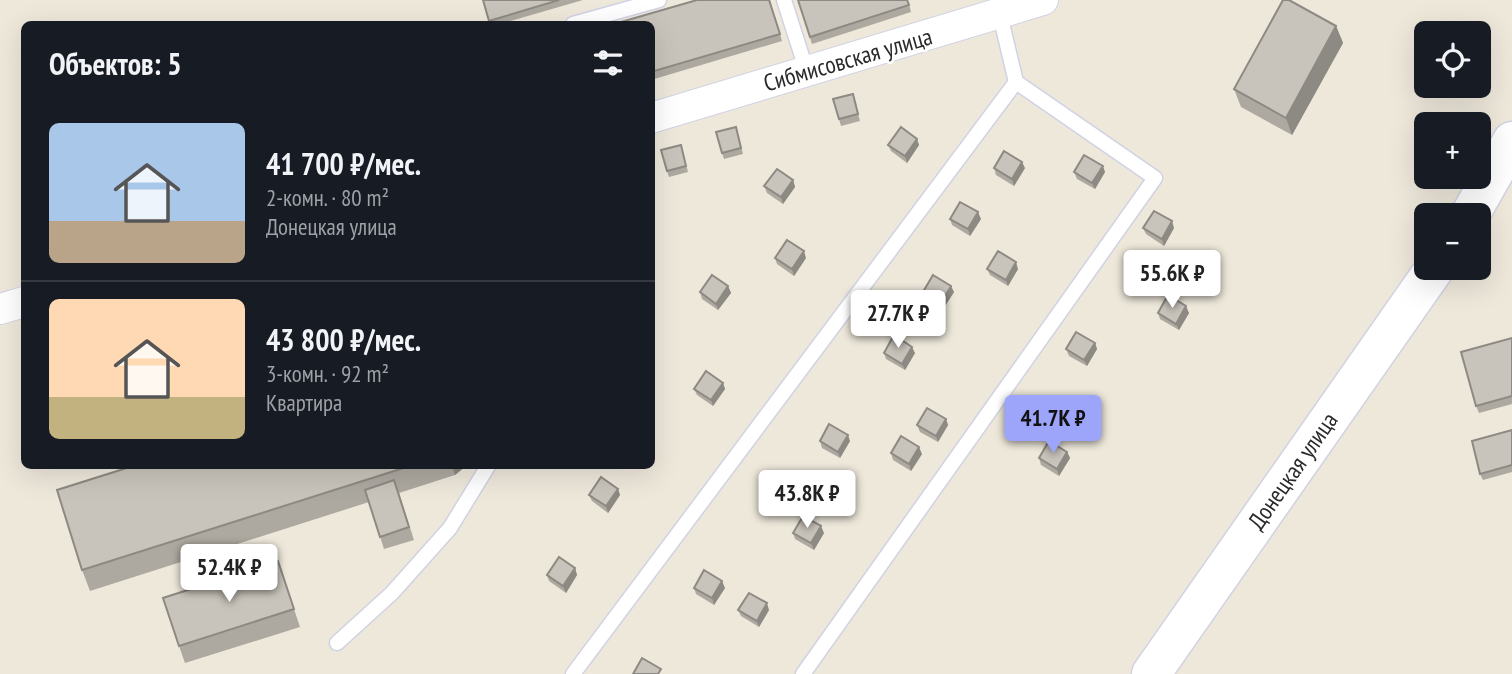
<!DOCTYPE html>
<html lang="ru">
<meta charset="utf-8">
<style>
:root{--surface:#171b24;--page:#242831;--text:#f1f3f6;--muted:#9ea1a6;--line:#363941;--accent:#9da5fa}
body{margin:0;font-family:"PT Sans Narrow",sans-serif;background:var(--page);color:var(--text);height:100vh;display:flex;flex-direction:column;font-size:26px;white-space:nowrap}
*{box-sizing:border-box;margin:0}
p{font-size:23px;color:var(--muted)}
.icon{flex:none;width:38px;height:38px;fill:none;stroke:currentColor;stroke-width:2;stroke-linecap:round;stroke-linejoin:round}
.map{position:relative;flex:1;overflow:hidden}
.side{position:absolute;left:21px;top:21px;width:634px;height:448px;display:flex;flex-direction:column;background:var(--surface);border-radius:10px;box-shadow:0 7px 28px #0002}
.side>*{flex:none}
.tools{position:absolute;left:1414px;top:21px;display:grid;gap:14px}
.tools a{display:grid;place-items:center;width:77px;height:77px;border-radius:10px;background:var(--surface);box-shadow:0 7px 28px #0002;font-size:35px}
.price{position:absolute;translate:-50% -60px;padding:0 16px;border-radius:7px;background:#fff;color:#222;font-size:23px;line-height:46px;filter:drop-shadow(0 2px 4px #0008)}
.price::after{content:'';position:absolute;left:50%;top:42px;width:21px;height:16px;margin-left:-10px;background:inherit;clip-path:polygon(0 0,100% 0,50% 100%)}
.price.on{background:var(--accent);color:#111}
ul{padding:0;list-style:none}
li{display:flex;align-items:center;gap:21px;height:175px;padding:0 28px}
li+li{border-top:2px solid var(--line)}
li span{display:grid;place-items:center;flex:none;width:196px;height:140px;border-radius:10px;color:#555}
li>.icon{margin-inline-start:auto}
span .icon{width:84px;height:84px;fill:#fffc;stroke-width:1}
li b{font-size:30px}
h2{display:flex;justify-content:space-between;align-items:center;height:84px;padding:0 28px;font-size:30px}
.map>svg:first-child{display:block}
</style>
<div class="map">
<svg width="1512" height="674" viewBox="0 0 1512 674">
<rect width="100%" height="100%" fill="#eee8db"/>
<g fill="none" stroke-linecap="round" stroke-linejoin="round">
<g stroke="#d0d2e4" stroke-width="17">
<g id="service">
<polyline points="784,0 807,72"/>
<polyline points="573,24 659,0"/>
<polyline points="337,643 392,593 450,528 488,466"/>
<polyline points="573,674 1016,82 1000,15"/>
<polyline points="803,674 1155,178 1016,82"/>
</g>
</g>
<g stroke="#d0d2e4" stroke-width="32">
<g id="minor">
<polyline points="651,118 1043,0"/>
<polyline points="0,309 24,302"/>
</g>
</g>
<g stroke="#d0d2e4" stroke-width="41">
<g id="secondary">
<polyline points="1470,215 1512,141"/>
<polyline points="1151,674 1435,268"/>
</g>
</g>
<use href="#service" stroke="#fff" stroke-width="14"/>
<use href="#minor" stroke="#fff" stroke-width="30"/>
<use href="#secondary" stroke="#fff" stroke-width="38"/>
</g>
<g fill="#ada9a1">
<polygon points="483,0 583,0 500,24 490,24"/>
<polygon points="770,0 782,41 651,80 651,24"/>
<polygon points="798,0 908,0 911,12 812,44"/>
<polygon points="1336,26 1343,43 1292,135 1241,107 1234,89"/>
<polygon points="853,94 860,121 841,126 839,119"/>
<polygon points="736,127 743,154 724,159 722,153"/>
<polygon points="917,139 919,145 907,163 891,151 888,145"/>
<polygon points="681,145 688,172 669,177 667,171"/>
<polygon points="994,168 1025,168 1014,186 996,175"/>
<polygon points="1074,172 1105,172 1095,189 1077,179"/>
<polygon points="793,180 795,187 783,204 767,193 764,186"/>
<polygon points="950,219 981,219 970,236 952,225"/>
<polygon points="1143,228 1174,228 1164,246 1146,234"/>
<polygon points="775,258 806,258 794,276 777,264"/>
<polygon points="987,269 1018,269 1008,286 990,275"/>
<polygon points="728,286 731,293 718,310 702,299 700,292"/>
<polygon points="923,292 954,292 943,309 925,299"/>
<polygon points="1158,313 1189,313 1179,330 1160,319"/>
<polygon points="1512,338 1512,404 1479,413 1476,406"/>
<polygon points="1095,343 1097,349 1087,366 1069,356 1066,349"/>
<polygon points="884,353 915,353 905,370 886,359"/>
<polygon points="723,383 725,389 713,406 697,395 694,389"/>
<polygon points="946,419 948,425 938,442 920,432 917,425"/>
<polygon points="1512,430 1512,472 1483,480 1480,474"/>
<polygon points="820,441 850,441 840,458 822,448"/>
<polygon points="1067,452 1070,458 1059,476 1041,465 1039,458"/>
<polygon points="891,453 922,454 911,471 893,460"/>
<polygon points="133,466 466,466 455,475 399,493 414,540 384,549 369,502 90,591 82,570"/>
<polygon points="618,489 620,495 608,513 592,501 589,495"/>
<polygon points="793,533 824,533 814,550 795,539"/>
<polygon points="278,561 300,627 185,663 179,646"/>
<polygon points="575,568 577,575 566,593 549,581 547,575"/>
<polygon points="694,588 725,588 714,605 696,594"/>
<polygon points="738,610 769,610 759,627 741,616"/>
</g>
<g fill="#8d8983">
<polygon points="1336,26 1343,43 1292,135 1286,118"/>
<polygon points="917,139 919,145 907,163 905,156"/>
<polygon points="1022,162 1025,168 1014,186 1012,179"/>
<polygon points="1103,166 1105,172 1095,189 1092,183"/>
<polygon points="793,180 795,187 783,204 781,197"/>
<polygon points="978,212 981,219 970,236 968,229"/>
<polygon points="1172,221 1174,228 1164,246 1162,239"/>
<polygon points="804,251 806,258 794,276 792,269"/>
<polygon points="1016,262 1018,269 1008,286 1006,280"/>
<polygon points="728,286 731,293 718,310 716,304"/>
<polygon points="951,286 954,292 943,309 941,303"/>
<polygon points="1186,306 1189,313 1179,330 1176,324"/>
<polygon points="1095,343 1097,349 1087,366 1084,360"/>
<polygon points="912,347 915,353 905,370 902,364"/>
<polygon points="723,383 725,389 713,406 711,400"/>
<polygon points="946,419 948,425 938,442 936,436"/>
<polygon points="848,435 850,441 840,458 838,452"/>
<polygon points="919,447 922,454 911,471 909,464"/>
<polygon points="1067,452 1070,458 1059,476 1057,469"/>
<polygon points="452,466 466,466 455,475"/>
<polygon points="618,489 620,495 608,513 606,506"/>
<polygon points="821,526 824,533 814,550 811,543"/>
<polygon points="575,568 577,575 566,593 563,586"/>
<polygon points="722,581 725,588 714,605 712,598"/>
<polygon points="767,603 769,610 759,627 757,621"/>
</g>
<g fill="#c9c4bb" stroke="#8d8983" stroke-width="2">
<polygon points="483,0 559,0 489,21"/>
<polygon points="697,0 769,0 780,34 651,72 651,24 614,24"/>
<polygon points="798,0 907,0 909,5 810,37"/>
<polygon points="1283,0 1289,0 1336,26 1286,118 1234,89"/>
<polygon points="853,94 858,114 839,119 833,99"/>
<polygon points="736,127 741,148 722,153 716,132"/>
<polygon points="901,127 917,139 905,156 888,145"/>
<polygon points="681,145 686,166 667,171 661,150"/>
<polygon points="1004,151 1022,162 1012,179 994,168"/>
<polygon points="1084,155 1103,166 1092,183 1074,172"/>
<polygon points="777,169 793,180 781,197 764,186"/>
<polygon points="960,202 978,212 968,229 950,219"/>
<polygon points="1154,211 1172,221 1162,239 1143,228"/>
<polygon points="787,240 804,251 792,269 775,258"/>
<polygon points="998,251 1016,262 1006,280 987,269"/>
<polygon points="712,275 728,286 716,304 700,292"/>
<polygon points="933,275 951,286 941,303 923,292"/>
<polygon points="1168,295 1186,306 1176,324 1158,313"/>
<polygon points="1076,332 1095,343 1084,360 1066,349"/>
<polygon points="894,335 912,347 902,364 884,353"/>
<polygon points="1512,338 1512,396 1476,406 1461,352"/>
<polygon points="706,371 723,383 711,400 694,389"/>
<polygon points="927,408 946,419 936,436 917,425"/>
<polygon points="829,424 848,435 838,452 820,441"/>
<polygon points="1512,430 1512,465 1480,474 1472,441"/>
<polygon points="901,436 919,447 909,464 891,453"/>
<polygon points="1049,441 1067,452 1057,469 1039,458"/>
<polygon points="133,466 410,466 82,570 57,490"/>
<polygon points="601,477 618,489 606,506 589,495"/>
<polygon points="394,480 409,527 380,537 365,490"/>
<polygon points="803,516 821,526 811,543 793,533"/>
<polygon points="559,557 575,568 563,586 547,575"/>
<polygon points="278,561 294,609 179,646 163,598"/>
<polygon points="704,570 722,581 712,598 694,588"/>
<polygon points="749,593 767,603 757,621 738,610"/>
<polygon points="642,658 661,669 658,674 633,674"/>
</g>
<g text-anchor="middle" stroke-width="5" stroke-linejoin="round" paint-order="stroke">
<g font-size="24" fill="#2a2a2a" stroke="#fff">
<text transform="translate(848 60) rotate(-16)" y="8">Сибмисовская улица</text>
<text transform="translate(1293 471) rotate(-55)" y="8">Донецкая улица</text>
</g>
</g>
</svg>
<div class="tools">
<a><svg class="icon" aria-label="locate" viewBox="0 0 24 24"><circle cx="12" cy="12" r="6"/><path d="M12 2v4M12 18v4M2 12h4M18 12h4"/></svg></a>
<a>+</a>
<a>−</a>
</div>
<b class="price" style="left:1172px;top:310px">55.6K ₽</b>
<b class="price" style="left:898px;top:350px">27.7K ₽</b>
<b class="price on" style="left:1053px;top:455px">41.7K ₽</b>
<b class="price" style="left:807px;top:530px">43.8K ₽</b>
<b class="price" style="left:229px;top:604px">52.4K ₽</b>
<section class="side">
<h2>Объектов: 5<svg class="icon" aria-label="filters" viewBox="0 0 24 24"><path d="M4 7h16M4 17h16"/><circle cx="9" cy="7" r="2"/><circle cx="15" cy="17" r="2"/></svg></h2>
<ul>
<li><span style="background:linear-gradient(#a9c7e8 70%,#b9a48a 0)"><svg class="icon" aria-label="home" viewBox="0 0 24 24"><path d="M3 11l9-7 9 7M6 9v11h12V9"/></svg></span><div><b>41 700 ₽/мес.</b><p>2-комн. · 80 m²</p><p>Донецкая улица</p></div></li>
<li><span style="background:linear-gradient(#ffd9b3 70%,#c2b280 0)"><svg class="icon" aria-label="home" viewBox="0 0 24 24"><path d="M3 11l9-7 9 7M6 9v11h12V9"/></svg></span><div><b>43 800 ₽/мес.</b><p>3-комн. · 92 m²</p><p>Квартира</p></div></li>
</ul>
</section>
</div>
